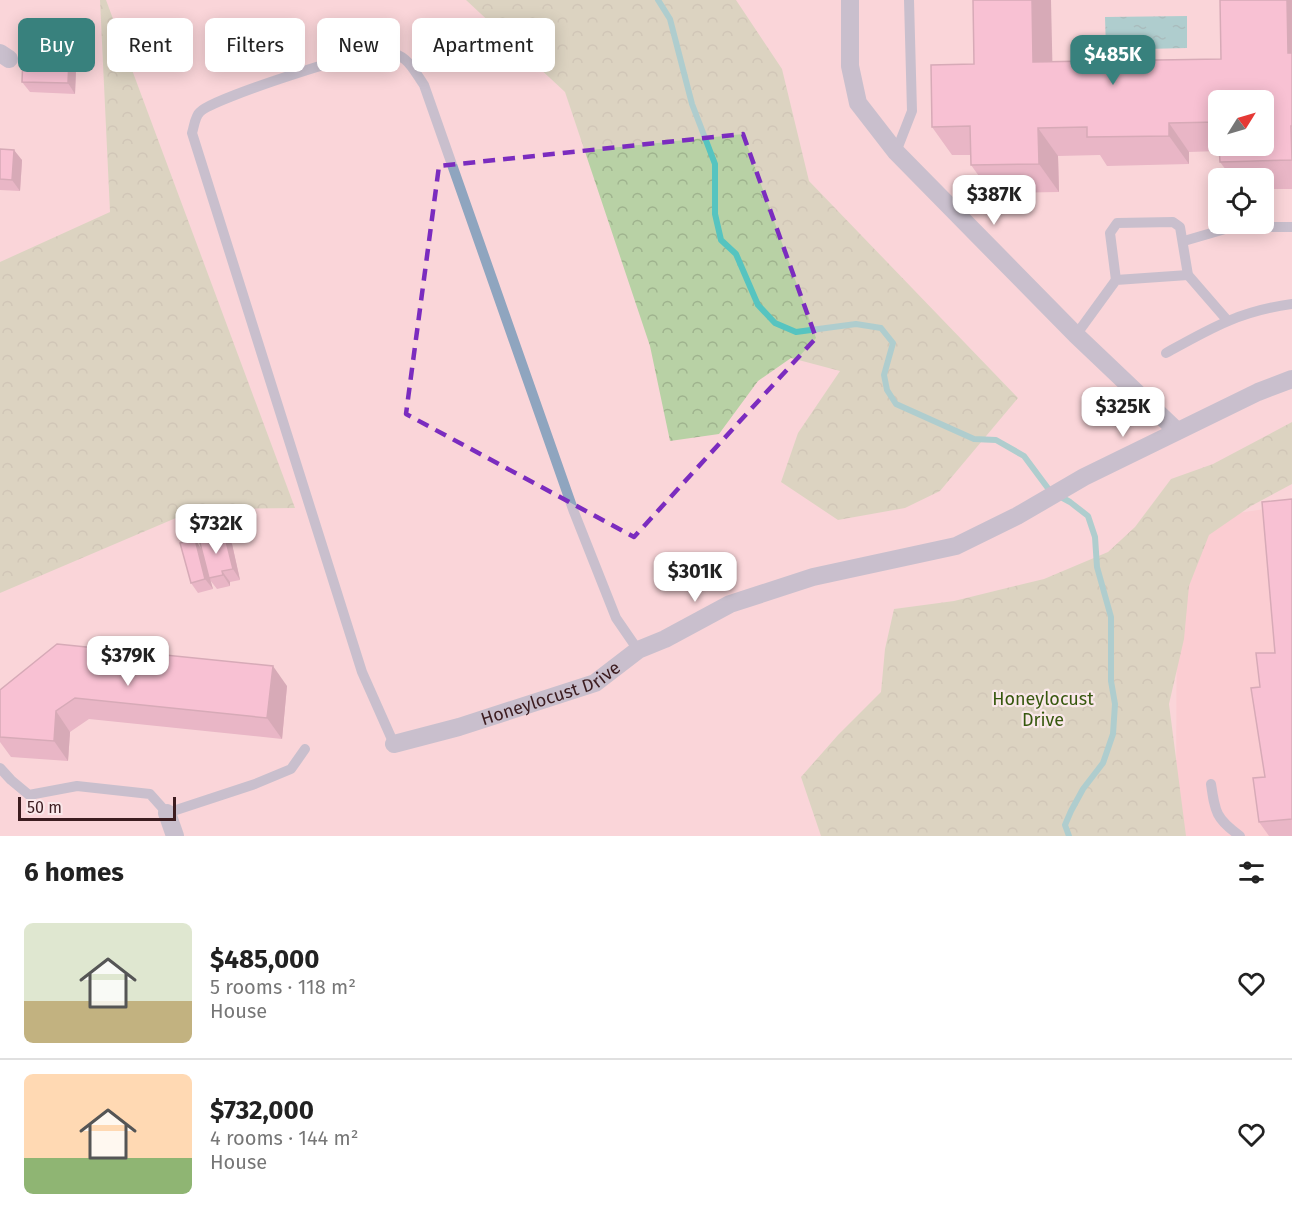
<!DOCTYPE html>
<meta charset="utf-8">
<style>
:root{--surface:#fff;--page:#f2f2f2;--text:#222;--muted:#767676;--line:#e0e0e0;--accent:#38817d}
body{margin:0;font-family:"Fira Sans",sans-serif;background:var(--page);color:var(--text);height:100vh;display:flex;flex-direction:column;font-size:22px;white-space:nowrap}
*{box-sizing:border-box;margin:0}
p{font-size:20px;color:var(--muted)}
.icon{flex:none;width:33px;height:33px;fill:none;stroke:currentColor;stroke-width:2;stroke-linecap:round;stroke-linejoin:round}
.map{position:relative;height:836px;overflow:hidden}
.side{display:flex;flex-direction:column;background:var(--surface);flex:1}
.side>*{flex:none}
.guide{position:absolute;left:18px;top:18px;width:600px;height:54px;display:flex;gap:12px}
.needle{width:39px;rotate:53deg}
.fabs{position:absolute;left:1208px;top:90px;display:grid;gap:12px}
.fabs a{display:grid;place-items:center;width:66px;height:66px;border-radius:9px;background:var(--surface);box-shadow:0 3px 15px #0003;font-size:30px}
.scale{position:absolute;left:18px;bottom:15px;width:158px;box-sizing:border-box;padding-left:6px;border:3px solid #3c1c20;border-top:0;font-size:16px;line-height:21px;white-space:nowrap;color:#3c1c20;-webkit-text-stroke:4px #fae8ea;paint-order:stroke}
.price{position:absolute;translate:-50% -51px;padding:0 14px;border-radius:12px;background:#fff;color:#222;font-size:20px;line-height:39px;filter:drop-shadow(0 2px 3px #0008)}
.price::after{content:'';position:absolute;left:50%;top:36px;width:18px;height:14px;margin-left:-9px;background:inherit;clip-path:polygon(0 0,100% 0,50% 100%)}
.price.on{background:var(--accent);color:#fff}
ul{padding:0;list-style:none}
li{display:flex;align-items:center;gap:18px;height:150px;padding:0 24px}
li+li{border-top:2px solid var(--line)}
li span{display:grid;place-items:center;flex:none;width:168px;height:120px;border-radius:9px;color:#555}
li>.icon{margin-inline-start:auto}
span .icon{width:72px;height:72px;fill:#fffc;stroke-width:1}
li b{font-size:26px}
h2{display:flex;justify-content:space-between;align-items:center;height:72px;padding:0 24px;font-size:26px}
.pill{padding:0 21px;border-radius:9px;background:var(--surface);box-shadow:0 3px 15px #0003;font-size:21px;line-height:54px}
.pill.on{background:var(--accent);color:#fff}
.map>svg:first-child{display:block}
</style>
<div class="map">
<svg width="1292" height="836" viewBox="0 0 1292 836">
<defs>
<pattern id="forest-crowns" width="20" height="18" patternUnits="userSpaceOnUse" patternTransform="scale(1.5)"><rect width="20" height="18" fill="#b8d1a5"/><path d="M2 6a3 3 0 1 1 6 0M12 15a3 3 0 1 1 6 0" fill="none" stroke="#9fb38e"/></pattern>
<pattern id="water-ripples" width="26" height="14" patternUnits="userSpaceOnUse" patternTransform="scale(1.5)"><rect width="26" height="14" fill="#56c4c0"/><path d="M2 4q2-2 4 0t4 0M15 11q2-2 4 0t4 0" fill="none" stroke="#489e9c"/></pattern>
</defs>
<rect width="100%" height="100%" fill="#fad6d9"/>
<polygon fill="#fdc3c9" points="1292,505 1292,836 1176,836 1177,522"/>
<g fill="url(#forest-crowns)">
<polygon points="100,0 106,0 295,508 197,509 0,593 0,262 110,212"/>
<polygon points="466,0 736,0 782,69 809,181 1018,398 940,491 905,508 838,520 781,482 798,433 840,371 791,358 758,381 719,434 670,441 650,346 565,92"/>
<polygon points="1292,422 1292,484 1251,506 1209,535 1189,586 1184,639 1169,704 1186,836 821,836 801,777 838,735 881,692 885,649 894,609 954,601 1044,579 1108,552 1135,527 1171,479 1213,464"/>
</g>
<polygon fill="url(#water-ripples)" points="1187,16 1187,48 1106,50 1105,17"/>
<g fill="none" stroke-linecap="round" stroke-linejoin="round">
<polyline stroke="#56c4c0" stroke-width="6" points="658,0 670,19 692,104 715,164 715,214 721,240 736,254 758,305 775,323 796,332 856,324 881,328 893,343 884,375 887,390 896,404 974,439 996,440 1024,456 1050,491 1070,502 1088,516 1095,537 1097,567 1111,617 1111,681 1115,704 1113,734 1103,763 1083,789 1071,811 1065,825 1069,836"/>
<g stroke="#8fa5bf" stroke-width="10">
<polyline points="896,152 912,111 909,0"/>
<polyline points="1184,241 1232,227 1292,227"/>
<polyline points="1116,280 1110,233 1117,223 1173,222 1180,227 1188,275 1227,320"/>
<polyline points="1076,335 1116,280 1188,275"/>
<path d="M1166,353C1211,328 1240,311 1292,304"/>
<path d="M394,744L362,672L192,133C194,127 195,116 200,112C211,99 368,48 384,51C408,55 411,66 424,85L574,512L616,618L638,650"/>
<polyline points="0,768 11,780 29,795 77,786 150,794 167,813 255,784 291,769 305,749"/>
<path d="M1211,784C1215,812 1216,819 1240,836"/>
</g>
<g stroke="#8fa5bf" stroke-width="18">
<polyline points="850,0 850,66 858,103 896,152 1076,335 1177,431"/>
<polyline points="0,53 9,59"/>
<path id="s1" d="M394,744L459,727L595,683L638,650L665,639L730,604L813,577L956,546L1017,516L1084,477L1258,392L1292,379"/>
<polyline points="167,813 175,836"/>
</g>
</g>
<g fill="#d491af" fill-rule="evenodd">
<path d="M1292,0V189H1263V178H1232L1220,162L1219,151L1189,152V164L1107,166L1100,155L1058,156L1059,192L991,193L971,165V155H952L932,127L974,64L1052,61L1221,59ZM1218,100L1263,146H1218Z"/>
<polygon points="76,69 75,94 30,92 22,82"/>
<polygon points="0,149 22,160 20,191 0,190"/>
<polygon points="1292,499 1292,836 1269,836 1259,822 1265,777 1260,687 1275,653"/>
<polygon points="224,533 232,544 240,580 230,582 230,586 217,589 210,580 213,589 198,593 191,583 202,550"/>
<polygon points="287,686 282,739 89,719 70,732 68,761 11,757 0,742 0,690"/>
</g>
<g fill="#ad768f">
<polygon points="1032,0 1051,0 1053,90 1033,62"/>
<polygon points="1287,0 1292,0 1292,59 1288,53"/>
<polygon points="69,58 76,69 75,94 68,83"/>
<polygon points="1169,123 1189,152 1189,164 1169,136"/>
<polygon points="1038,128 1058,156 1059,192 1039,164"/>
<polygon points="14,150 22,160 20,191 12,180"/>
<polygon points="224,533 232,544 240,580 233,569"/>
<polygon points="195,539 202,550 213,589 205,579"/>
<polygon points="222,571 230,582 230,586 223,575"/>
<polygon points="273,666 287,686 282,739 267,718"/>
<polygon points="56,711 70,732 68,761 54,741"/>
</g>
<g fill="#f7a9cc" stroke="#ad768f" stroke-width="1.5">
<polygon points="973,0 1032,0 1033,62 1221,59 1220,0 1287,0 1288,53 1292,53 1292,126 1291,126 1292,160 1220,162 1219,146 1263,146 1263,100 1218,100 1218,122 1169,123 1169,136 1087,137 1087,127 1038,128 1039,164 971,165 970,126 932,127 931,65 974,64"/>
<polygon points="23,56 69,58 68,83 22,82"/>
<polygon points="0,149 14,150 12,180 0,179"/>
<polygon points="1292,499 1292,819 1259,822 1253,778 1265,777 1251,688 1260,687 1256,653 1275,653 1262,502"/>
<polygon points="224,533 233,569 222,571 223,575 209,578 199,539"/>
<polygon points="195,539 205,579 191,583 180,543"/>
<polygon points="57,644 273,666 267,718 75,698 56,711 54,741 0,737 0,690"/>
</g>
<path d="M0 0H1292V836H0ZM743,134L816,338L634,537L406,414L439,166Z" fill="#fad6d9" fill-opacity=".55" fill-rule="evenodd"/>
<path fill="none" stroke="#7b2cbf" stroke-width="4.5" stroke-dasharray="12 8" stroke-linejoin="round" d="M743,134L816,338L634,537L406,414L439,166Z"/>
<g text-anchor="middle" stroke-width="4.5" stroke-linejoin="round" paint-order="stroke">
<g font-size="18" fill="#3c1c20" stroke="#fae8ea">
<text dy="6" stroke="none"><textPath href="#s1" startOffset="165">Honeylocust Drive</textPath></text>
</g>
<g font-size="18" fill="#37580f" stroke="#fae8ea">
<text x="1043" y="705">Honeylocust<tspan x="1043" dy="21">Drive</tspan></text>
</g>
</g>
</svg>
<div class="fabs">
<a><svg class="needle" viewBox="-14 -14 28 28"><path d="M0-13l5 13h-10z" fill="#e53935"/><path d="M0 13l5-13h-10z" fill="#767676"/></svg></a>
<a><svg class="icon" aria-label="locate" viewBox="0 0 24 24"><circle cx="12" cy="12" r="6"/><path d="M12 2v4M12 18v4M2 12h4M18 12h4"/></svg></a>
</div>
<div class="scale">50 m</div>
<b class="price on" style="left:1113px;top:86px">$485K</b>
<b class="price" style="left:994px;top:226px">$387K</b>
<b class="price" style="left:1123px;top:438px">$325K</b>
<b class="price" style="left:216px;top:555px">$732K</b>
<b class="price" style="left:695px;top:603px">$301K</b>
<b class="price" style="left:128px;top:687px">$379K</b>
<div class="guide">
<a class="pill on">Buy</a>
<a class="pill">Rent</a>
<a class="pill">Filters</a>
<a class="pill">New</a>
<a class="pill">Apartment</a>
</div>
</div>
<section class="side">
<h2>6 homes<svg class="icon" aria-label="filters" viewBox="0 0 24 24"><path d="M4 7h16M4 17h16"/><circle cx="9" cy="7" r="2"/><circle cx="15" cy="17" r="2"/></svg></h2>
<ul>
<li><span style="background:linear-gradient(#dfe7d0 65%,#c2b280 0)"><svg class="icon" aria-label="home" viewBox="0 0 24 24"><path d="M3 11l9-7 9 7M6 9v11h12V9"/></svg></span><div><b>$485,000</b><p>5 rooms · 118 m²</p><p>House</p></div><svg class="icon" aria-label="heart" viewBox="0 0 24 24"><path d="M12 20l-8-8c-3-5 5-10 8-4 3-6 11-1 8 4z"/></svg></li>
<li><span style="background:linear-gradient(#ffd9b3 70%,#8fb573 0)"><svg class="icon" aria-label="home" viewBox="0 0 24 24"><path d="M3 11l9-7 9 7M6 9v11h12V9"/></svg></span><div><b>$732,000</b><p>4 rooms · 144 m²</p><p>House</p></div><svg class="icon" aria-label="heart" viewBox="0 0 24 24"><path d="M12 20l-8-8c-3-5 5-10 8-4 3-6 11-1 8 4z"/></svg></li>
</ul>
</section>
